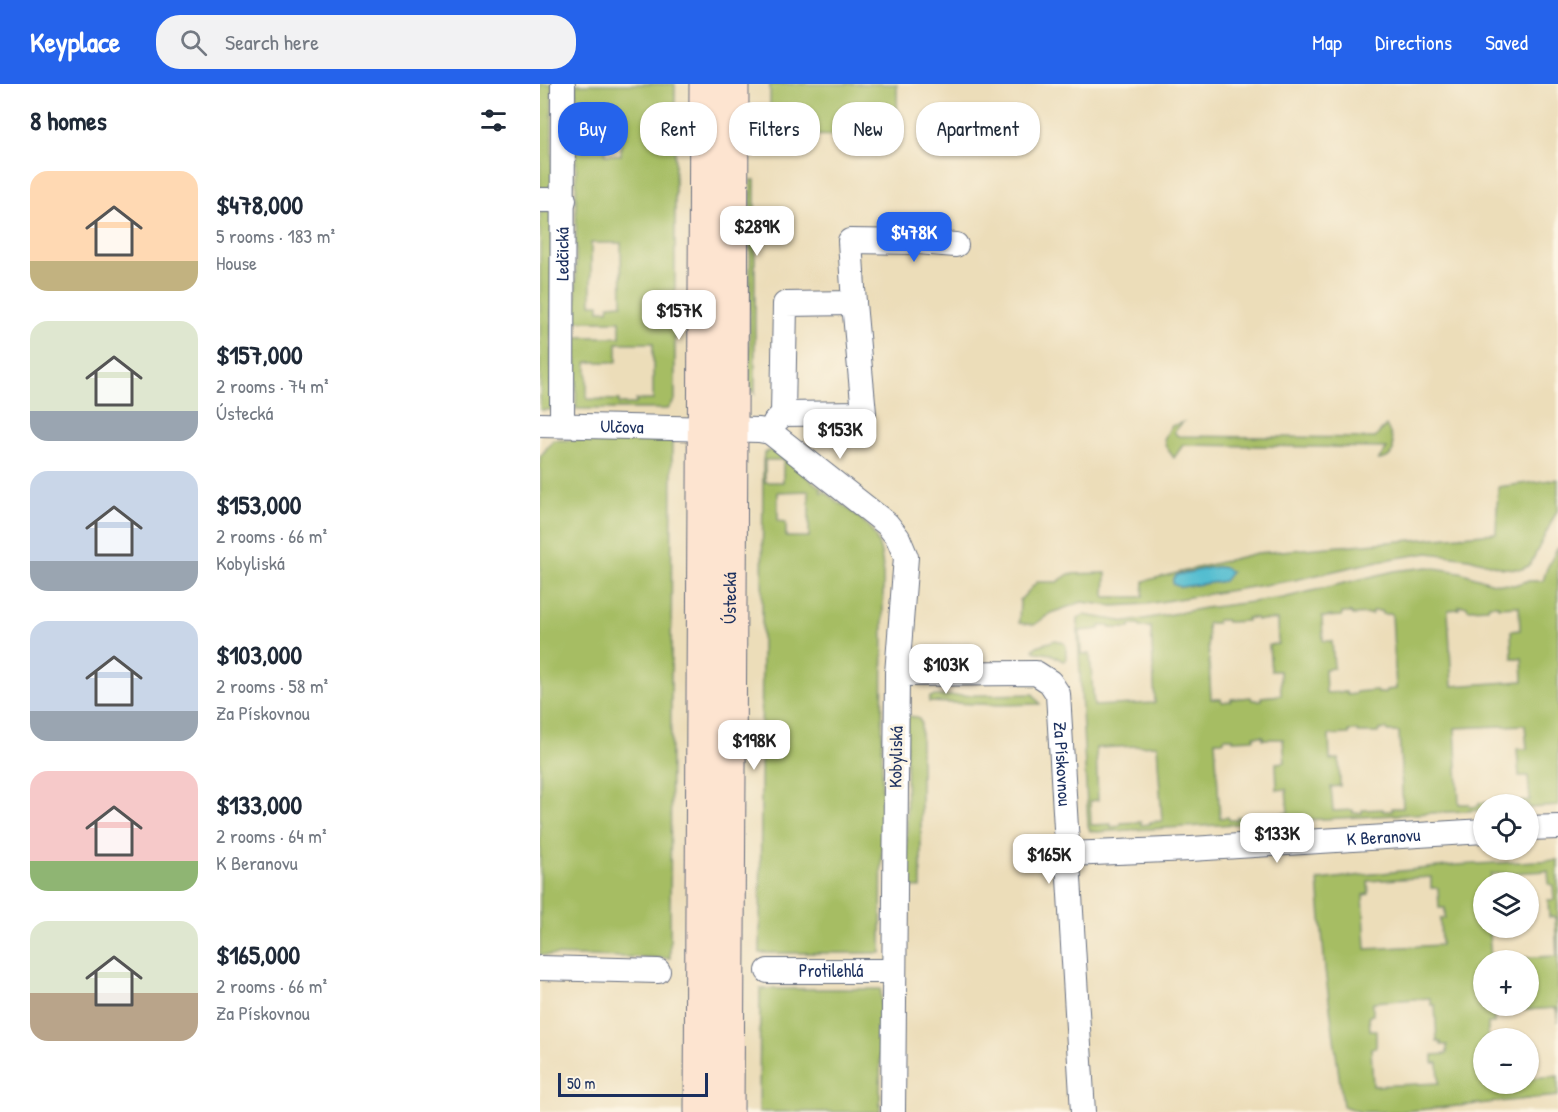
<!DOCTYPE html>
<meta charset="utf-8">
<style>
:root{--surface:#fff;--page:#f2f2f3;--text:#1f2937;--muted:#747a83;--accent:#2563eb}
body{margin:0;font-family:"Patrick Hand",sans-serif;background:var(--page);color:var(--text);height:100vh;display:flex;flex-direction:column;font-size:22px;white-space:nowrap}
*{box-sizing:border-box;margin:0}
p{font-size:20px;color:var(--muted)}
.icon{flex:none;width:33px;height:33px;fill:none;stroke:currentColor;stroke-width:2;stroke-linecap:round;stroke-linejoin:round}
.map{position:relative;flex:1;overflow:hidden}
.drawer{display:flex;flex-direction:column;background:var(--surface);width:540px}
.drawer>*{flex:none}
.banner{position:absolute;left:18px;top:18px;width:570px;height:54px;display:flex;gap:12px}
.controls{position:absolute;left:933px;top:710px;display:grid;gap:12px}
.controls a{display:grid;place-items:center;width:66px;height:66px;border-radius:50%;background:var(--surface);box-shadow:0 2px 4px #0004;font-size:30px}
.scale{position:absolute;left:18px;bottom:15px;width:150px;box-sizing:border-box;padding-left:6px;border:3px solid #1b2f5e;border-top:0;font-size:16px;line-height:21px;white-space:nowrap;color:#1b2f5e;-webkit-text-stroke:4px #fcf5e5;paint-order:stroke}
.price{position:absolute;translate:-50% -51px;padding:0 14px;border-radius:12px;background:#fff;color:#222;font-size:20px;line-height:39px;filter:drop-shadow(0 2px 3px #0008)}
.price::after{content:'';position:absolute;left:50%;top:36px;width:18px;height:14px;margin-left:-9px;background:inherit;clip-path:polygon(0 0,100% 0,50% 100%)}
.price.active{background:var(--accent);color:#fff}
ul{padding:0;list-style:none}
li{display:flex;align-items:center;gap:18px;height:150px;padding:0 30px}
li span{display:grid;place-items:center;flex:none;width:168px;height:120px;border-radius:18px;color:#555}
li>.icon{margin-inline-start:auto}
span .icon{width:72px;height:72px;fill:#fffc;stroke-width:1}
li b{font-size:26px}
h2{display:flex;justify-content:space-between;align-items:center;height:72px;padding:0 30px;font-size:26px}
.tag{padding:0 21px;border-radius:24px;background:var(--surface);box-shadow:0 2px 4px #0004;font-size:21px;line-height:54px}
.tag.active{background:var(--accent);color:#fff}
header{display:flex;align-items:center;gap:36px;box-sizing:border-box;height:84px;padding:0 30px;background:var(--accent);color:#fff}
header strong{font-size:28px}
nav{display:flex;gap:33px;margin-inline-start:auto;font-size:21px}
.search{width:420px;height:54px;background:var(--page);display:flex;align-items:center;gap:15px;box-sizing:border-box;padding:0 21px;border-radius:24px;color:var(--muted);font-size:22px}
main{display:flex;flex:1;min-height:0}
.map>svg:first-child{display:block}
</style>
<header>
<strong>Keyplace</strong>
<div class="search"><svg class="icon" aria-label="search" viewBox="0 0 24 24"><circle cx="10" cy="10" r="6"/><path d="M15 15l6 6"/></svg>Search here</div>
<nav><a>Map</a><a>Directions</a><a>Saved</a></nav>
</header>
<main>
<section class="drawer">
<h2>8 homes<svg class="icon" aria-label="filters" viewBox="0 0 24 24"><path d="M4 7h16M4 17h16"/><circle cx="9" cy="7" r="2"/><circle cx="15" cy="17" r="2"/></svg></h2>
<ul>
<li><span style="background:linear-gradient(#ffd9b3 75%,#c2b280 0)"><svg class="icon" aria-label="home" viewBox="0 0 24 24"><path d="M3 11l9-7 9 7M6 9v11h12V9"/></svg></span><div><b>$478,000</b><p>5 rooms · 183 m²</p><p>House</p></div></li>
<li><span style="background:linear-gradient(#dfe7d0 75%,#9aa5b1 0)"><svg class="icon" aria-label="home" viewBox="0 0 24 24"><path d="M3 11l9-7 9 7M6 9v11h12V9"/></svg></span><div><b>$157,000</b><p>2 rooms · 74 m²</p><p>Ústecká</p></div></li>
<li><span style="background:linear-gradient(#c9d6e8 75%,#9aa5b1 0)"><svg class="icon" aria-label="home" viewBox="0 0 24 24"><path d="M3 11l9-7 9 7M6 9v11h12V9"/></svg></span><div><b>$153,000</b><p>2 rooms · 66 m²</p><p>Kobyliská</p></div></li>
<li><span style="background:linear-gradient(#c9d6e8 75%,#9aa5b1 0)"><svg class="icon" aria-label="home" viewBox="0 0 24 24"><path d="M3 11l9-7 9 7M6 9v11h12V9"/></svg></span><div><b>$103,000</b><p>2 rooms · 58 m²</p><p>Za Pískovnou</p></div></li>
<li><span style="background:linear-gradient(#f6c9c9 75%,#8fb573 0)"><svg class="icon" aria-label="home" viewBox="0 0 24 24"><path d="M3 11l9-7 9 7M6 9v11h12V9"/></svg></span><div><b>$133,000</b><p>2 rooms · 64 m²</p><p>K Beranovu</p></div></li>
<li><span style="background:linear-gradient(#dfe7d0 60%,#b9a48a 0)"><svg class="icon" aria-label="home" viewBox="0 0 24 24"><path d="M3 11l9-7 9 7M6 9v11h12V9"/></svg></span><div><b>$165,000</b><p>2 rooms · 66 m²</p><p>Za Pískovnou</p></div></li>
</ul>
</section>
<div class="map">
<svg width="1018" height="1028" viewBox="0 0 1018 1028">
<rect width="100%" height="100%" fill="#fcf5e5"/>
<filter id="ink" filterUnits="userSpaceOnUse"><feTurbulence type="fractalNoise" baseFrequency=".0167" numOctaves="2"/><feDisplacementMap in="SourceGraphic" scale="12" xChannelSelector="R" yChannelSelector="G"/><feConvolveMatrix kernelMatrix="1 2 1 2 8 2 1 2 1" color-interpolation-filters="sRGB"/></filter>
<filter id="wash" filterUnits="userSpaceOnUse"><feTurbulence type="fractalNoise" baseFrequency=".008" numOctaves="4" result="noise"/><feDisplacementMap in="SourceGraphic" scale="24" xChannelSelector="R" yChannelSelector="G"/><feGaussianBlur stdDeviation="1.35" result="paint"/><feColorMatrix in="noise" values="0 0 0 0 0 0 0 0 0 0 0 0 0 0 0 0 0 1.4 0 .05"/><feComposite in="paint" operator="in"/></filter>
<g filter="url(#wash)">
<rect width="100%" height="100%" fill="#ecddb9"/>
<g fill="#a6bd63" stroke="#607660" stroke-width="1.5" fill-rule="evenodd">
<rect x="0" y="0" width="12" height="104"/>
<path d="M36,0H135V316L128,325H36V253H80V237H36ZM52,32H77V38H82V44H84V54H81V71H65V62H51ZM51,159H81L82,220L69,221L68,226H59V220H51ZM77,259H113V316H96V320H79V316L47,315V278H77Z"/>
<polygon points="230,0 357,0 358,52 230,51"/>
<polygon points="211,96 215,96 215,310 209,303"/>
<polygon points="0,128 12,128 11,326 0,326"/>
<path d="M643,338L634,348L638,352L835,354L846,341C853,354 861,374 838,376L847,364L643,361L634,374L626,363L624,355L631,342Z"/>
<polygon points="13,356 132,357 130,874 0,871 0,373"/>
<path d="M228,367H234L282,405L280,407L282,409L284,407L300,420V419C311,427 324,436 332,447C346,468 343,496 343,520L341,869H220L223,377L224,370ZM225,376H243V398H225ZM269,407V453H246V438L238,437V408Z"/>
<path d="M1018,395V425L990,481L982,485L963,484L929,474L888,469L838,477L755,496L607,520L573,522L542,518L511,529L494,541L479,539L480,516L497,498H517L529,490L566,489L565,513H603L604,497L717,469L956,449L958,403ZM677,483L686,484L684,497L640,503L633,500V494L637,491L669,484Z"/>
<path d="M1018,463V722L989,724L988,720H969V718L990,716L988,692H979L977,665H987L985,641L915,644L919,720H929L930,723L939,722V719L960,718V720H944L943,726L557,748L550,747L548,741L538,550V534L544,531L587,538L665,524L743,514L854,487L888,483L920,488L953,499L974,501L987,497H1003L1007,484ZM949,521H958V523L979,522L980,546L971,547L972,574H982L983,597L912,602L908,526L919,525V522H927L928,525L948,524ZM832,527H841L842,530H852L856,605L846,606L845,609H837L836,606L816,608L815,610L807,611L806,608L786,609L785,585L794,584L792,557H783L782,533L802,532V529H811L812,531L832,530ZM707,534H716L717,536H737L738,560L729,561L731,587H740L741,611L721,613V616H712L711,613L691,615V617L682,618L681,615H671L667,539H677V536H686L687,538L707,537ZM599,540L600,543H611L615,619L554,622L550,570H541L540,547L560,545V542H569L570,544H590V541ZM847,645L848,648H859L863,724H852V727H843V725L822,726V729H813V726L793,727L791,703L800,702L799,675L790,676L789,651L809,650V647H817L818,649H838L839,646ZM714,652H723V655H743L745,678L736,679L737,706L746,705L748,729L727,731V734H718V732L697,733V736H689L688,733L680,734L675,657H684V654H693V656L714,655ZM617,661L622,737L610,738V740L601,741V738L581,739L580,742L571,743V740L551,741L550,717L558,716L556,664Z"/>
<polygon points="516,556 524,559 526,562 526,576 523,577 511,570 496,568 493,566 497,562"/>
<polygon points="493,610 500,620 461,621 389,618 390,613 395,612"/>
<polygon points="366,632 377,633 381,638 381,804 367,803"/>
<path d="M1018,776V938L1016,924L954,928V939H948V954H944L943,960L944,999H988L989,994L1018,992V1012L858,1028H820L803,1022L785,886L778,796L916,781ZM1008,787L1009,800L1013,801L1014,816H1008L1009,833H1015L1017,872L951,875L949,850L954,849V846H952V843H944L943,841H941V832H943L944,798L951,797V790ZM891,793V804H898L899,824H905V834L900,835L901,861L826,865L823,811L829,810L828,797ZM944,876H988V921H944ZM890,914L891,921H895L897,958H901V961H907V970L893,971V979H898L899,999L833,1002L831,964L836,963V946H830L829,932L833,931V918Z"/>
<polygon points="220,905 341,905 340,1028 219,1028"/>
</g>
<polygon fill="#53bdd0" stroke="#377697" stroke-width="1.5" points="677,483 686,484 691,488 684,497 640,503 633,500 633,494 637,491 669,484"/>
</g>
<g filter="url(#ink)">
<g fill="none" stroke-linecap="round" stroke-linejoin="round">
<g stroke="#646c7e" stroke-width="26">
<g id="minor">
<polyline points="0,116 24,116"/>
<polyline points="243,330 324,329 314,219"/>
<path id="s1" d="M0,341L219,346L230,348L347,440L358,454L366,473L357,590L353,1028"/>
<path id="s2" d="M22,341L23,0"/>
<polyline points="230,348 235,338 243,330 245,220 314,219 310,157 377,158 416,161"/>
<path id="s3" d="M357,590L496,589L510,598L518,610L543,1028"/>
<polyline points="988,744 1018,743"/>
<path id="s4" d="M528,770L651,765L944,747"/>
<polyline points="0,884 118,887"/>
<path id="s5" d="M228,887H353"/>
</g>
</g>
<g stroke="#646c7e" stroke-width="35">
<g id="secondary">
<polyline points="161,1028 166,0"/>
<path id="s6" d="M187,1028L191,345L192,0"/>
</g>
</g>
<use href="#minor" stroke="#fff" stroke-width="24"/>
<use href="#secondary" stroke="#fde4d0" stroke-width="33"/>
</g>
</g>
<g text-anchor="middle" stroke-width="6" stroke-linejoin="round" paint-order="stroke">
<g font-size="18" fill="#1b2f5e" stroke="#fcf5e5">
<text dy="6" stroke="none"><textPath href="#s2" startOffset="171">Ledčická</textPath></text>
<text dy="6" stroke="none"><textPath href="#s1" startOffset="82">Ulčova</textPath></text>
<text dy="6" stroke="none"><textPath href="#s6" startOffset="514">Ústecká</textPath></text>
<text transform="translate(356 673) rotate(-89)" y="6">Kobyliská</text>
<text dy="6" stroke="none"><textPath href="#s3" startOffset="240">Za Pískovnou</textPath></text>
<text dy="6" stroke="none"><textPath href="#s4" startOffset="316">K Beranovu</textPath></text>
<text dy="6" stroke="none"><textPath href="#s5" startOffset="63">Protilehlá</textPath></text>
</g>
</g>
</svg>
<div class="controls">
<a><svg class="icon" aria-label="locate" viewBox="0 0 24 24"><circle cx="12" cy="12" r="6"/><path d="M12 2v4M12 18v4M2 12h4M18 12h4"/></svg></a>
<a><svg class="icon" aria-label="layers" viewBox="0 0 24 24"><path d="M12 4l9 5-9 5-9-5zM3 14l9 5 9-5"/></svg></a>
<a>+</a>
<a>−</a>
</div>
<div class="scale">50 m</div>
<b class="price" style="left:217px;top:173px">$289K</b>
<b class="price active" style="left:374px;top:179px">$478K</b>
<b class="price" style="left:139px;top:257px">$157K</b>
<b class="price" style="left:300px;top:376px">$153K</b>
<b class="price" style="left:406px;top:611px">$103K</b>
<b class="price" style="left:214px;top:687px">$198K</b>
<b class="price" style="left:737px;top:780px">$133K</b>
<b class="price" style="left:509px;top:801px">$165K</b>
<div class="banner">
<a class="tag active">Buy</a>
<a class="tag">Rent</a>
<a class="tag">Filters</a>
<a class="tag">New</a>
<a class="tag">Apartment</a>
</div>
</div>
</main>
